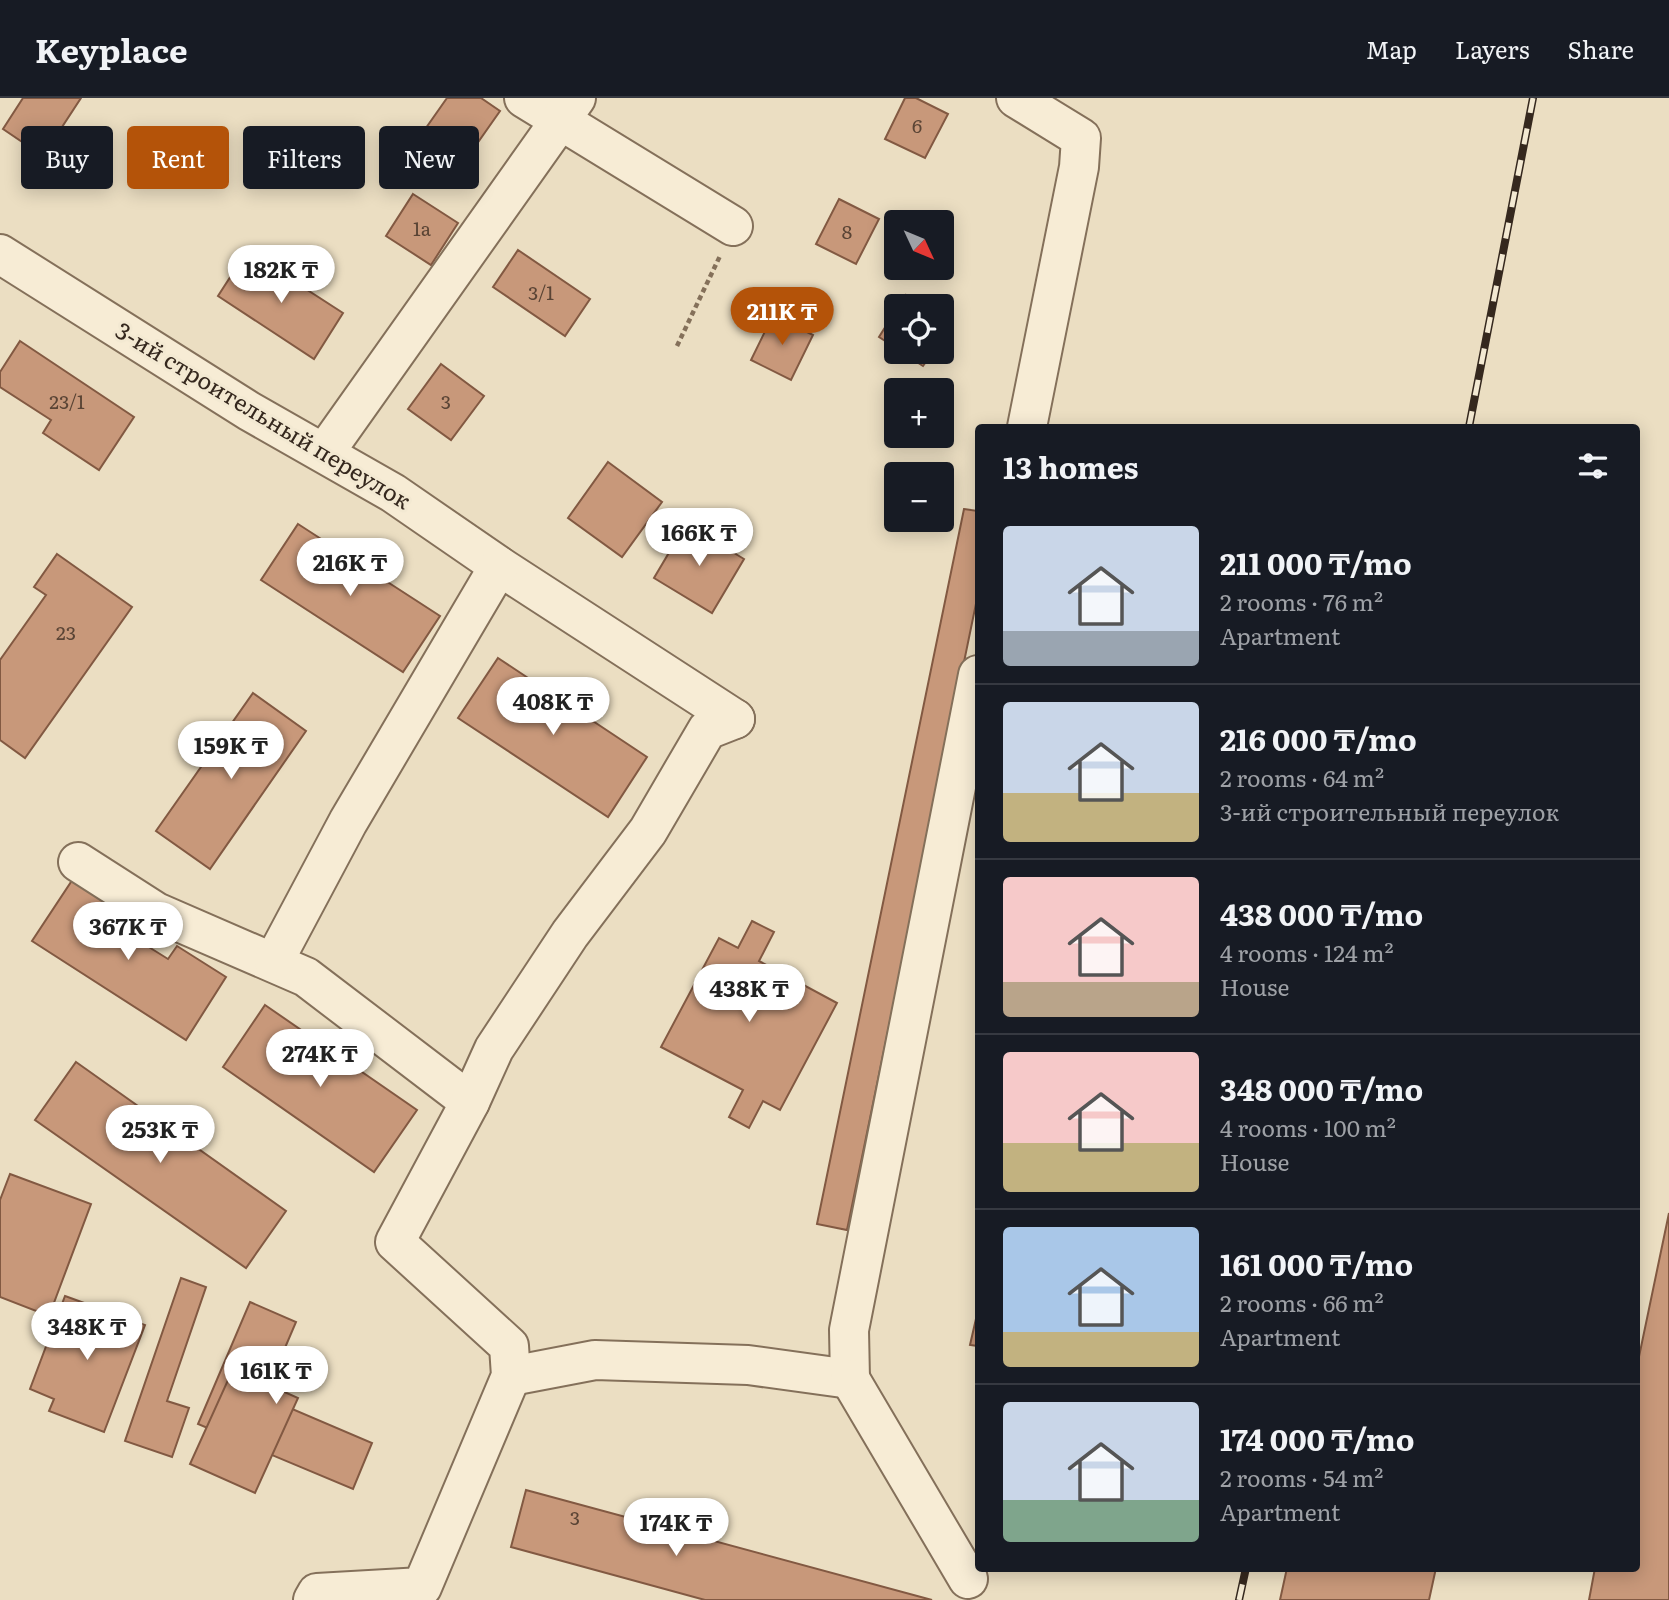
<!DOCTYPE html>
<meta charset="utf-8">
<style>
:root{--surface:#171b24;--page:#242831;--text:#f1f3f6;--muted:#9ea1a6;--line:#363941;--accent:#b45309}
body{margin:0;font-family:Literata,serif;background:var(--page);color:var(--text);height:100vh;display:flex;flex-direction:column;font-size:26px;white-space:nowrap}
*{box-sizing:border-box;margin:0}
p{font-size:23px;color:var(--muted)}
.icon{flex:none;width:38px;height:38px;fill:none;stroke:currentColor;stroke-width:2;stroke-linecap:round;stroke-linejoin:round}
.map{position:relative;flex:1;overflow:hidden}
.details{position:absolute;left:975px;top:326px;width:665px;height:1148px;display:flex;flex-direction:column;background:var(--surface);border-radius:7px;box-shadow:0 4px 18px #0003}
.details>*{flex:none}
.hud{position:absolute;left:21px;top:28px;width:665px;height:63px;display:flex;gap:14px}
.needle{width:46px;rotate:134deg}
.tools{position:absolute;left:884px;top:112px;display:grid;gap:14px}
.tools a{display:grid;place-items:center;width:70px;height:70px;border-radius:7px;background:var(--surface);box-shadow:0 4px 18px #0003;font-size:35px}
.price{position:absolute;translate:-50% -60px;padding:0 16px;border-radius:24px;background:#fff;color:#222;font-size:23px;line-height:46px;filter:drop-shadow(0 2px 4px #0008)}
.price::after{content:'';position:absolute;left:50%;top:42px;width:21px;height:16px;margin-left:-10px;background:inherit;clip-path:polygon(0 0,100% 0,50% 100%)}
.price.selected{background:var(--accent);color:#fff}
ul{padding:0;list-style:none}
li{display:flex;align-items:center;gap:21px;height:175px;padding:0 28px}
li+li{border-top:2px solid var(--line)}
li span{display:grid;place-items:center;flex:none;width:196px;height:140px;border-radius:7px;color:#555}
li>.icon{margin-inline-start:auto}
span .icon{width:84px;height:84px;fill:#fffc;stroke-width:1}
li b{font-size:30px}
h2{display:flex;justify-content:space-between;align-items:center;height:84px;padding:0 28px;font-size:30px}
.tag{padding:0 24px;border-radius:7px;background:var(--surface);box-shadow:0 4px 18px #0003;font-size:24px;line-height:63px}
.tag.selected{background:var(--accent);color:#fff}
header{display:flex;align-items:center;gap:42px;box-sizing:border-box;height:98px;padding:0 35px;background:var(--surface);border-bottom:2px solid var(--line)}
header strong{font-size:33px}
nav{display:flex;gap:38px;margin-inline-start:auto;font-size:24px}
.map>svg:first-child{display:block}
</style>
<header>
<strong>Keyplace</strong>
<nav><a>Map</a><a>Layers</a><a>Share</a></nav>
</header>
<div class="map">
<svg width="1669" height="1502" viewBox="0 0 1669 1502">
<rect width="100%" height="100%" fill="#ebdec2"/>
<g fill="#c8987a" stroke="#825942" stroke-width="2">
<polygon points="23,0 81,0 43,58 3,31"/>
<polygon points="447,0 481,0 500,13 462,67 421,37"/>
<polygon points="905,0 916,0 948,16 925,60 885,41"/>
<polygon points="413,96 458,125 431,167 386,138"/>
<polygon points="839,101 879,121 856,166 816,146"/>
<polygon points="518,152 590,201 565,238 493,189"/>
<polygon points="247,153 343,215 314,261 218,198"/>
<polygon points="906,197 923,208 899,208"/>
<polygon points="896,212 896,250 879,239"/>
<polygon points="773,217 813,237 791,282 751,262"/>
<polygon points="20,243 134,319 99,372 43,335 51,322 0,289 0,274"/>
<polygon points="901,254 933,254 923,268"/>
<polygon points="441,266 484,298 451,342 408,311"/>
<polygon points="608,364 662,404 622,459 568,420"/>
<polygon points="964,411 978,413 978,496 847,1132 817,1126"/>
<polygon points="298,426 440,518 403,574 261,482"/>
<polygon points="686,426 744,461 712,515 654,480"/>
<polygon points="57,456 132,509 25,660 0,642 0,562 46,497 34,489"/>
<polygon points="498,560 647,659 608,719 458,620"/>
<polygon points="253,595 306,633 210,771 156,733"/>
<polygon points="73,781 121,812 112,826 168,861 177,848 226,879 186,942 32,843"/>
<polygon points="752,823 774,834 759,863 837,905 780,1012 763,1003 749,1030 729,1019 743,992 661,949 719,840 738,850"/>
<polygon points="265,907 417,1012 374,1074 223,969"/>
<polygon points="76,964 286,1113 246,1170 35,1022"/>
<polygon points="10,1076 91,1106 49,1218 0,1199 0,1102"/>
<polygon points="1669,1115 1669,1502 1589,1502 1595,1470 1636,1470 1636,1273"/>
<polygon points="181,1180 206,1189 167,1303 189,1310 172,1359 125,1343"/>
<polygon points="65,1198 145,1227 104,1334 49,1313 54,1301 30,1291"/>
<polygon points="250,1204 296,1224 264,1299 372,1345 353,1391 198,1326"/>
<polygon points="978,1212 978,1248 970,1247"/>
<polygon points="233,1271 298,1300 255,1395 190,1366"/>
<polygon points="526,1392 932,1502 705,1502 511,1449"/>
<polygon points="1287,1470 1436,1470 1429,1502 1280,1502"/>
</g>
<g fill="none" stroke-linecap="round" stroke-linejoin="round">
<g stroke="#84705a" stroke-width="42">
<g id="minor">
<polyline points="524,0 733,128"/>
<polyline points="1016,0 1081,40 1079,69 1027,329"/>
<polyline points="0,156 249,313 393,395 499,468 735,621"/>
<polyline points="325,354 576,0"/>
<polyline points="78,764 156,814 306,879 470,1004"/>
<polyline points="274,863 348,724 499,468"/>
<polyline points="511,1278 595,1262 748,1267 850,1281 849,1232 978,577"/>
<polyline points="850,1281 968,1481"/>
<polyline points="313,1502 317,1495 422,1489 511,1278 509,1248 395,1144 470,1004 494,951 570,836 648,733 707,632 735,621"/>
</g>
</g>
<polyline stroke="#84705a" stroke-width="4.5" stroke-dasharray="5 3.5" stroke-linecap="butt" points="677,248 720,158"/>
<use href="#minor" stroke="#f7ecd5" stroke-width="38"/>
<g stroke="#35281e" stroke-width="8">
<g id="rail">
<polyline points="1469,329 1533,0"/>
<polyline points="1239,1502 1246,1470"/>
</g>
</g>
<use href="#rail" stroke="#f3e9d2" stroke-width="5" stroke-dasharray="16" stroke-linecap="butt"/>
</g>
<g text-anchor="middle" stroke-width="6" stroke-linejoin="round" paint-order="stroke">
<g font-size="19" fill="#5a4435">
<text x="917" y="35">6</text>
<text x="422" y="138">1а</text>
<text x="847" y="141">8</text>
<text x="541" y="202">3/1</text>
<text x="67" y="311">23/1</text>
<text x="446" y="311">3</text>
<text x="66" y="542">23</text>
<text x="575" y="1427">3</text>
</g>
<g font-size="23" fill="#35281e" stroke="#f3e9d2">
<text transform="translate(263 318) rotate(31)" y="8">3-ий строительный переулок</text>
</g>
</g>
</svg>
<div class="tools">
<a><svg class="needle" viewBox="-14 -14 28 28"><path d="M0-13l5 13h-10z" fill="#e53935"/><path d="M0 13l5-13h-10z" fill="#9ea1a6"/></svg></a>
<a><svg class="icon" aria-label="locate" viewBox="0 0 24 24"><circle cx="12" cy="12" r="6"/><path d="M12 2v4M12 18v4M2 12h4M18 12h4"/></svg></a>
<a>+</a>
<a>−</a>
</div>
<b class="price" style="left:281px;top:207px">182K ₸</b>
<b class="price selected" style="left:782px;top:249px">211K ₸</b>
<b class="price" style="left:699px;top:470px">166K ₸</b>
<b class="price" style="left:350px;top:500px">216K ₸</b>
<b class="price" style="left:553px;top:639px">408K ₸</b>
<b class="price" style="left:231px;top:683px">159K ₸</b>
<b class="price" style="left:128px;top:864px">367K ₸</b>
<b class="price" style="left:749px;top:926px">438K ₸</b>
<b class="price" style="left:320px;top:991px">274K ₸</b>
<b class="price" style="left:160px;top:1067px">253K ₸</b>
<b class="price" style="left:87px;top:1264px">348K ₸</b>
<b class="price" style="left:276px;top:1308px">161K ₸</b>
<b class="price" style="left:676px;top:1460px">174K ₸</b>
<div class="hud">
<a class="tag">Buy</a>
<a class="tag selected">Rent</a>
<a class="tag">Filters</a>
<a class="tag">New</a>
</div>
<section class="details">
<h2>13 homes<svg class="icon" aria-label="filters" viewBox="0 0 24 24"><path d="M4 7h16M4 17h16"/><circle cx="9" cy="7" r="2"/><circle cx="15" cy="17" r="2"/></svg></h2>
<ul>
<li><span style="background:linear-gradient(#c9d6e8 75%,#9aa5b1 0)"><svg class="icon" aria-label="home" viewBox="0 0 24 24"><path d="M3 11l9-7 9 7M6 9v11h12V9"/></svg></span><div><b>211 000 ₸/mo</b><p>2 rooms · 76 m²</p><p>Apartment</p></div></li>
<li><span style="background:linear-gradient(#c9d6e8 65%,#c2b280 0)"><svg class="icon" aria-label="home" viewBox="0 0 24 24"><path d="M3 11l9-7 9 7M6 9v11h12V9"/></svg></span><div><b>216 000 ₸/mo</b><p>2 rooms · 64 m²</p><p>3-ий строительный переулок</p></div></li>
<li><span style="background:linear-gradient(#f6c9c9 75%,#b9a48a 0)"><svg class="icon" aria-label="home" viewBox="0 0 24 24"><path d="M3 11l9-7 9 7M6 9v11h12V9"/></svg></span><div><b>438 000 ₸/mo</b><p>4 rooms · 124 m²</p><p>House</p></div></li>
<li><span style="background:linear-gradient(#f6c9c9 65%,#c2b280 0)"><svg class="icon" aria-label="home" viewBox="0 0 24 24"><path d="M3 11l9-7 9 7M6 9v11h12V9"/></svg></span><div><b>348 000 ₸/mo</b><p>4 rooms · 100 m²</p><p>House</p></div></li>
<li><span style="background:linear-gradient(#a9c7e8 75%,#c2b280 0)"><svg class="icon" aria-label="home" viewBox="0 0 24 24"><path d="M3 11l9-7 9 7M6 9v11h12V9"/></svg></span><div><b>161 000 ₸/mo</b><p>2 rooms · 66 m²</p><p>Apartment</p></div></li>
<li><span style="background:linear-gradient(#c9d6e8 70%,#7fa58c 0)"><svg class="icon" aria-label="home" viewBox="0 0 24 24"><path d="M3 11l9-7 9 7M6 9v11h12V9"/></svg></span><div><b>174 000 ₸/mo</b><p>2 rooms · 54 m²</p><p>Apartment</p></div></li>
</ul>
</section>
</div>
